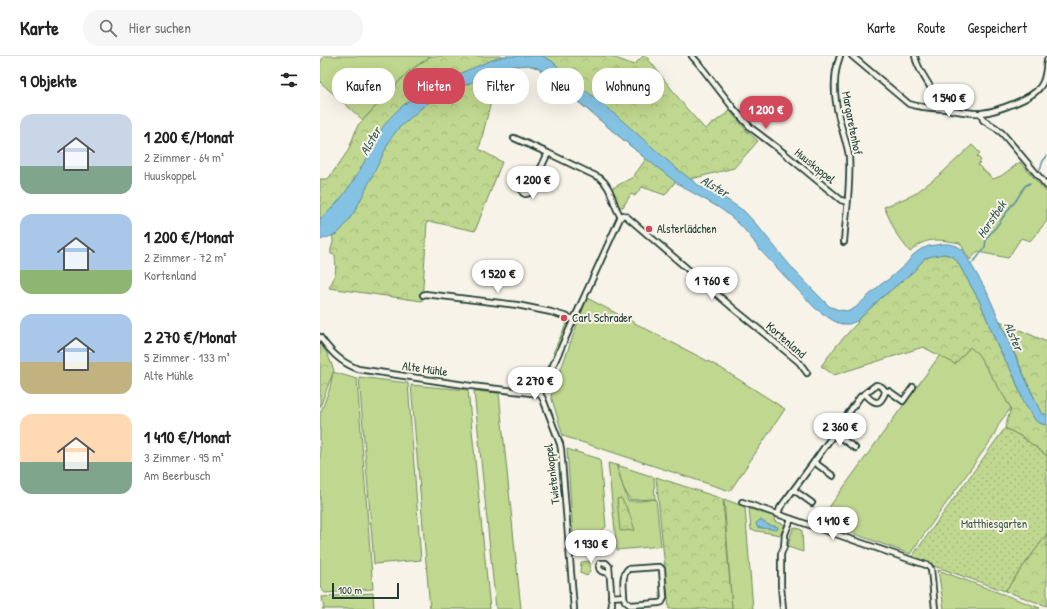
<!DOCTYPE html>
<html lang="de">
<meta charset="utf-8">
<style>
:root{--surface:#fff;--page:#f6f6f6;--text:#222;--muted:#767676;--line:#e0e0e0;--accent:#d1495b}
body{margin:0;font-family:"Patrick Hand",sans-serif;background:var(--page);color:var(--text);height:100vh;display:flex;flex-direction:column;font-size:15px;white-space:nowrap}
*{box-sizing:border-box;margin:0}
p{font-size:13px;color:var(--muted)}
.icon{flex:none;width:22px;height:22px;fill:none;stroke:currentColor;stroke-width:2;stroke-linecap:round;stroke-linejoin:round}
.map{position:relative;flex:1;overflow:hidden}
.details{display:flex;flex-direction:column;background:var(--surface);width:320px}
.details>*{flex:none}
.guide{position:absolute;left:12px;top:12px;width:380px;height:36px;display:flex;gap:8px}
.scale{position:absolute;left:12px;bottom:10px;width:67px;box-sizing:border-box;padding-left:4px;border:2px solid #1f3d34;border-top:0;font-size:11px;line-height:14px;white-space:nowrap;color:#1f3d34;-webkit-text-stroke:3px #f7f3e8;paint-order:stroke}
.price{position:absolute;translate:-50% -34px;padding:0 9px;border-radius:14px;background:#fff;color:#222;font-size:13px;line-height:26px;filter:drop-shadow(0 1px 2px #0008)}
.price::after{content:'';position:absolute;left:50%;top:24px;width:12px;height:9px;margin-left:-6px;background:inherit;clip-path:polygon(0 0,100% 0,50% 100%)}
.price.current{background:var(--accent);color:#fff}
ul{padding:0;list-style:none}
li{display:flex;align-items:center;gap:12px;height:100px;padding:0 20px}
li span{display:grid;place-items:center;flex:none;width:112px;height:80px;border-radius:12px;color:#555}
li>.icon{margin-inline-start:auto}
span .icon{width:48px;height:48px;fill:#fffc;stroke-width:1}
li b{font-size:17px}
h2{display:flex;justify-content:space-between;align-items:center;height:48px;padding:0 20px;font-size:17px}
.chip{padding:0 14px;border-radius:16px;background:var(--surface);box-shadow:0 4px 16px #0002;font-size:14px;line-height:36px}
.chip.current{background:var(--accent);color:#fff}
header{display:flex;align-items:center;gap:24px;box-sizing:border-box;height:56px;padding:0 20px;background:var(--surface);border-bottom:1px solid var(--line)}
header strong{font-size:19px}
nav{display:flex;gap:22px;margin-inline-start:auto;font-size:14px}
.search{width:280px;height:36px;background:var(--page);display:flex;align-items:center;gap:10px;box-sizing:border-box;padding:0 14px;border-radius:16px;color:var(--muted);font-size:15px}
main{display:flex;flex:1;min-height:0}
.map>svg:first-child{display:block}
</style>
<header>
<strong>Karte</strong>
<div class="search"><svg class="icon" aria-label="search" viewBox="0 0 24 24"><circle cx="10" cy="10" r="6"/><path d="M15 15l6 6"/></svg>Hier suchen</div>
<nav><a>Karte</a><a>Route</a><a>Gespeichert</a></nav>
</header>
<main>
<section class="details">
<h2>9 Objekte<svg class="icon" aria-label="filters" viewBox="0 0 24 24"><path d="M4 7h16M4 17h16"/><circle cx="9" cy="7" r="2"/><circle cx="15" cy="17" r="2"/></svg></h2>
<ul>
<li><span style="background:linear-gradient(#c9d6e8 65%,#7fa58c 0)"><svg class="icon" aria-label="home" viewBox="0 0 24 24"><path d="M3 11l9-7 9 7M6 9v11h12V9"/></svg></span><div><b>1 200 €/Monat</b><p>2 Zimmer · 64 m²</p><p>Huuskoppel</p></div></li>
<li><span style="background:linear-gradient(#a9c7e8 70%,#8fb573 0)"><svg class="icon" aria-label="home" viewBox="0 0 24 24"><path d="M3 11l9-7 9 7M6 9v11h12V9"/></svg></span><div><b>1 200 €/Monat</b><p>2 Zimmer · 72 m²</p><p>Kortenland</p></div></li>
<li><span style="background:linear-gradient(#a9c7e8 60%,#c2b280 0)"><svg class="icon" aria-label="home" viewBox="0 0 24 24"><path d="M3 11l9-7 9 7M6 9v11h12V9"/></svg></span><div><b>2 270 €/Monat</b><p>5 Zimmer · 133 m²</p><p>Alte Mühle</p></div></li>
<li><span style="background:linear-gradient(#ffd9b3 60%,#7fa58c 0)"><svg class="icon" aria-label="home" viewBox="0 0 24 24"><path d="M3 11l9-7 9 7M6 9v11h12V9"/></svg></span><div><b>1 410 €/Monat</b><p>3 Zimmer · 95 m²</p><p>Am Beerbusch</p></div></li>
</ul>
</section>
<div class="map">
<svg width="727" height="553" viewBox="0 0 727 553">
<defs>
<pattern id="forest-crowns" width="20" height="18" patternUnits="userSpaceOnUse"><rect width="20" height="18" fill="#bfd78e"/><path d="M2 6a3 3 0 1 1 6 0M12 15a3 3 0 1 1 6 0" fill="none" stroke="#a4b97b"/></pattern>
<pattern id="garden-dots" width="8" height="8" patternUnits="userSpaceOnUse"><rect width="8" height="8" fill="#bfd78e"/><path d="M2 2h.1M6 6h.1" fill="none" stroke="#a4b97b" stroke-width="1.8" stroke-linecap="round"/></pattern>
</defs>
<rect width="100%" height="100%" fill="#f7f3e8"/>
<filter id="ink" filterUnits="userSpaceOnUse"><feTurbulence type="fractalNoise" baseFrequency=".025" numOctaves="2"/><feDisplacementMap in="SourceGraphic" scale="8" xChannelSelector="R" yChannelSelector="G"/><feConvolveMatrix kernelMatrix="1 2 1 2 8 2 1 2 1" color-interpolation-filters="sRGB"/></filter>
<g filter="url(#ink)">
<g fill="#bfd78e" stroke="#6f8a61">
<polygon points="4,0 111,0 88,16 43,64 0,26 0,7"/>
<path d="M652,89L660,97L657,100L661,104L658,109L673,123L681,120L700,106L727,137V165L710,185L701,182L688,202L663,197L658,195L650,204L640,187C628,185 611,181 600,188C596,190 593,194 590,196L577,179L564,151L593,139L621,118Z"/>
<polygon points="267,242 399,311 465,353 410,435 243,380 231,340"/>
<polygon points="248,264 249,266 249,270 236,298 233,297"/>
<polygon points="650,291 658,297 691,352 680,366 672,383 590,498 499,465 620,299 635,308"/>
<polygon points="13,316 37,323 53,533 5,537 0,531 0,358 10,332"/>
<polygon points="39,321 88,327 101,504 54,508"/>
<polygon points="91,329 148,334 170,553 110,553"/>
<polygon points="154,335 179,337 201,553 176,553"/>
<polygon points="247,393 280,403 286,471 282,474 280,478 268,480 263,477 256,480 253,478"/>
<polygon points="288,407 296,409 308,445 321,445 336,443 341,490 297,494"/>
<polygon points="297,409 334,421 335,443 310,444 303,431"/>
<polygon points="404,443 425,451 433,553 412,553"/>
<polygon points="429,452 456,459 454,465 466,469 462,475 461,479 431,474"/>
<polygon points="474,471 482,474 483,496 468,491 470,481"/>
<polygon points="618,514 720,552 719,553 624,553"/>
<polygon points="53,537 54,553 2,553 4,552 2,541"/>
</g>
<g fill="url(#forest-crowns)" stroke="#6f8a61">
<path d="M111,0H290L314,9L323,0H326L367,53L385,73L410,55L426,74L438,85L414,112L371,123L355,126L345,139L322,131L315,140L311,138L303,151H299L291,133L313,121L326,103L218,12L208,9L194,10L179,14L159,93L182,106L155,175L113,166H107L105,200L102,245L9,232C17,217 16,216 15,199L11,198C10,193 12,191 13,186C14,178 6,168 3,162L0,163V123H8L28,95L38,69L43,64L88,16Z"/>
<polygon points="624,198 632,200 637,205 660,246 678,291 693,318 704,347 716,365 722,368 727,369 727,400 702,381 685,372 691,352 658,298 650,291 635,308 603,291 514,319 501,310 517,289 538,266 537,265 561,242 594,215 605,202 613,199"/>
<polygon points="680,265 727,286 727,359 721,357"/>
<polygon points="0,287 7,297 14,314 0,351"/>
<polygon points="336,421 403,443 412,553 349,553"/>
<polygon points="301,442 308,454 315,474 300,475 297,443"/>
<polygon points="727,478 727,550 685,535"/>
<path d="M269,505C271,511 271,515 267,520L260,517L261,506Z"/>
</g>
<polygon fill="url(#garden-dots)" stroke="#6f8a61" points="685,372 702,381 727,400 727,478 685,535 591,502"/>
<g fill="#84c2e4" stroke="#5c8d9e">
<path d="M187,0H222L232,5L256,27L297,60L357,113L381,131L400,139L424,155L437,169L450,185L473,213L496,237L509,250L519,254L529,255L535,252L560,229L569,223L586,208L593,199L601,193L609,190L622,188H630L637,190L643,194L645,198L666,234L697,304L721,357L727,359V369L722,368L716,365L704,347L693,318L678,291L660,246L637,205L632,200L624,198L613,200L605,202L594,215L561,242L537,265L529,268H521L514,265L506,260L495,252L439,193C427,174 411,158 391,147C379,140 368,135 357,127C312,93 270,55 227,19L218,12L208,9L194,10L179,14L119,41L105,49L79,72L71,82L40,145L33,158L22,173L17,178L0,184V163C22,146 37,120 50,95C54,88 57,80 61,74C81,42 120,26 153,12C165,7 174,2 187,0Z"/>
<path d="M440,464C443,465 446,468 449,469C453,470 455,470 458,471V473L456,474C449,472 443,473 437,471L436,467Z"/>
</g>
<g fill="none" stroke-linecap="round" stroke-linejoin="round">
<g stroke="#5c8d9e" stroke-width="1.5">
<polyline points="719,116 723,105 727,100"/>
<polyline points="295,179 301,166"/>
<polyline points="287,198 293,185"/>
<polyline points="651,208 657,202 665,191 666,183 668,180 676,171 691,150 695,146 705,130 710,127"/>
</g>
<g stroke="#1f3d34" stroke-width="8">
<g id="street">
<polyline points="372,0 379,8 414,53 431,72 464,97 521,144 527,146"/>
<path d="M520,0C511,24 515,49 522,73C524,81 528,91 529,100C531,128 526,158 524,186"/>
<path d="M532,0L589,48C602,52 613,52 626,53C638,55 650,58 662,57C677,55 712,43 720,31C726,24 726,13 727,4"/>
<path d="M595,0C598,19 618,33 616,52"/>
<polyline points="661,57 663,64 676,72 683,78 727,130"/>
<path d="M194,82L228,97L280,122C293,132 292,149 301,161"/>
<polyline points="214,127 208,129 202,134 203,137 205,138 209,137 228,97"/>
<polyline points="103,239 105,238 197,249 231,256 254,263"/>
<path d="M0,281C11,296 20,306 38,313L151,330L220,338"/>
<path d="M545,338C549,342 556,350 561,344C563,341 565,339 565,335"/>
<polyline points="514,377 535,392"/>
<polyline points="494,406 513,420"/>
<polyline points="474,434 492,447"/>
<polyline points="422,446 609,510 611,513 615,553"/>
<path d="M458,458L460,452L494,406L540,341L556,329C560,329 564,332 565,335H569L583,345L593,331"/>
<path d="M289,517C284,516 279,516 279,510L280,507H286L289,510L292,548L291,553"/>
<path d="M291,541L304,540L305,545L310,549L339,547L342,546L344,542L342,513L340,511H337L308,513C301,520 304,531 304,540"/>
<polyline points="254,553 241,393 240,388 223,343 220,338 301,160 303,159 306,160 413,252 479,306 487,317"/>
<polyline points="463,553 461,530 461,498 464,491 465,478 471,463"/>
</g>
</g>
<use href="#street" stroke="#f7f3e8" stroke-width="4.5"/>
</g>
</g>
<g fill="#d1495b" stroke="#f7f3e8" stroke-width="1.5">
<circle cx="329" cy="173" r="4"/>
<circle cx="244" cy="262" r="4"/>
</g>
<g text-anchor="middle" stroke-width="4" stroke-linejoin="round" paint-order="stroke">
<g font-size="12" fill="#1f3d34" stroke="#f7f3e8">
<text transform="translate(532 67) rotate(79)" y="4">Margaretenhof</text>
<text transform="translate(495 110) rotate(39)" y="4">Huuskoppel</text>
<text transform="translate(466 284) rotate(41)" y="4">Kortenland</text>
<text transform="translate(105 313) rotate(8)" y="4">Alte Mühle</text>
<text transform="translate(232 418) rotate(-97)" y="4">Twietenkoppel</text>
</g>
<g font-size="12" fill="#1f3d34" stroke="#f7f3e8" text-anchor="start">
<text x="337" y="177">Alsterlädchen</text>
<text x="252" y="266">Carl Schrader</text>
</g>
<g font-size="12" fill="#3f5c46" stroke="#f7f3e8">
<text x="674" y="472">Matthiesgarten</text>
</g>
<g font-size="13" font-style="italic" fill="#335857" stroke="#f7f3e8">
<text transform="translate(50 85) rotate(-60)" y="5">Alster</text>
<text transform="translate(395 130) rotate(30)" y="5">Alster</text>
<text transform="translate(671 163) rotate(-56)" y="5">Horstbek</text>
<text transform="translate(694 280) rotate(66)" y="5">Alster</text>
</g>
</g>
</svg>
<div class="scale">100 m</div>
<b class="price" style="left:629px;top:62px">1 540 €</b>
<b class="price current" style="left:446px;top:74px">1 200 €</b>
<b class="price" style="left:213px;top:144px">1 200 €</b>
<b class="price" style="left:178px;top:238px">1 520 €</b>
<b class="price" style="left:392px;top:245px">1 760 €</b>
<b class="price" style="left:215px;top:345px">2 270 €</b>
<b class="price" style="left:520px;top:391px">2 360 €</b>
<b class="price" style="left:513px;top:485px">1 410 €</b>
<b class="price" style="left:271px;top:508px">1 930 €</b>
<div class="guide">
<a class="chip">Kaufen</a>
<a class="chip current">Mieten</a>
<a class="chip">Filter</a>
<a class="chip">Neu</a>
<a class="chip">Wohnung</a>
</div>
</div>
</main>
